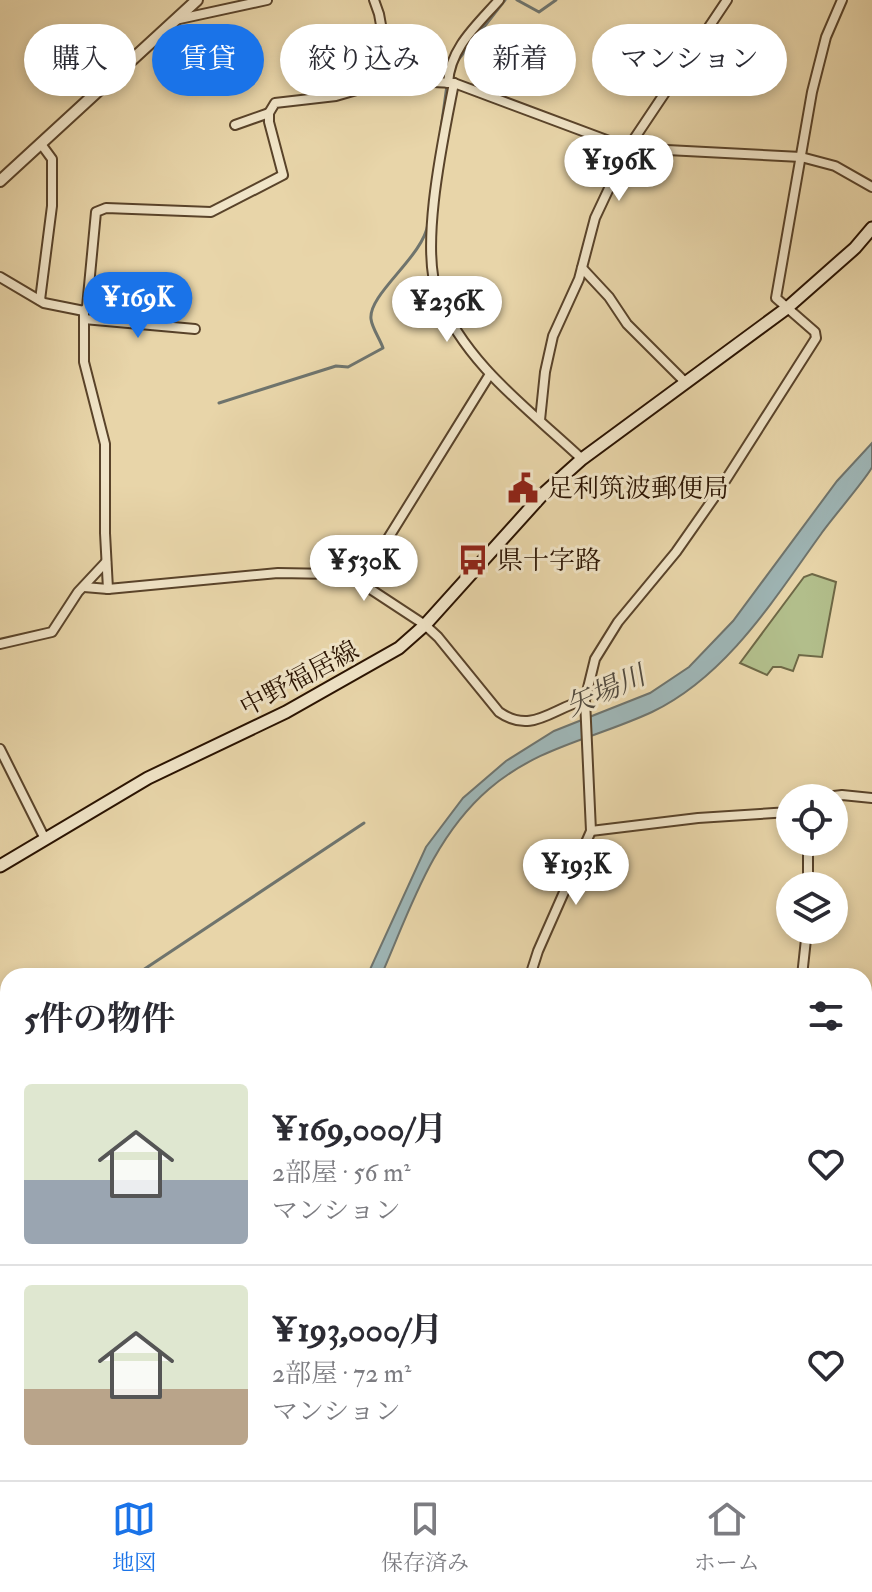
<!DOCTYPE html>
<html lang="ja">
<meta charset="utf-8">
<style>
:root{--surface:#fff;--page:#f7f7f7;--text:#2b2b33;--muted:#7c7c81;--line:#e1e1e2;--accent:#1a73e8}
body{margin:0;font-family:"IM FELL Double Pica","Noto Serif JP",serif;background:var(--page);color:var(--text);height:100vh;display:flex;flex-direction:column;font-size:30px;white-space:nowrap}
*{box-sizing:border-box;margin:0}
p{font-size:26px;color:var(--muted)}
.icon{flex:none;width:44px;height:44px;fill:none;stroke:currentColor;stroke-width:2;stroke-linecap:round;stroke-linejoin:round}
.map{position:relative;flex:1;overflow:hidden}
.drawer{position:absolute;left:0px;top:968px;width:872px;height:512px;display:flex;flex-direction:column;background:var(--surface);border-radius:24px 24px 0 0;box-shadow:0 4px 12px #0003}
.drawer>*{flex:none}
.hud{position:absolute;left:24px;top:24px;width:824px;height:72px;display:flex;gap:16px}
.fabs{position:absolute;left:776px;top:784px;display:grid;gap:16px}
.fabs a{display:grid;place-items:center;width:72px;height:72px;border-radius:50%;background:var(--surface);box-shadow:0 4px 12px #0003;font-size:40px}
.price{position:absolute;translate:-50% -68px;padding:0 18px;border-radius:28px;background:#fff;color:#222;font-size:26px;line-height:52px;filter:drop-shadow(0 2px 4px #0008)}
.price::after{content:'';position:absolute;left:50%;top:48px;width:24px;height:18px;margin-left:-12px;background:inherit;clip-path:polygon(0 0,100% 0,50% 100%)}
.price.on{background:var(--accent);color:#fff}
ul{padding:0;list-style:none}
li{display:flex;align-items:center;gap:24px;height:200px;padding:0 24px}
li+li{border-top:2px solid var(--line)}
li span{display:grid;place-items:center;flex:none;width:224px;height:160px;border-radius:8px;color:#555}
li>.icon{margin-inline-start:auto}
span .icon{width:96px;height:96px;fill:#fffc;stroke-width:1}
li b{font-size:34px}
h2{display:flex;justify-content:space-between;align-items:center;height:96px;padding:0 24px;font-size:34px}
.tag{padding:0 28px;border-radius:36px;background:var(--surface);box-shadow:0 4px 12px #0003;font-size:28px;line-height:72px}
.tag.on{background:var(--accent);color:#fff}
.menu{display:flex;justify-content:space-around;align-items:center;height:112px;border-top:2px solid var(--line);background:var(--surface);font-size:22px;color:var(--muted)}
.menu a{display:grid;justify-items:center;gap:4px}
.menu .on{color:var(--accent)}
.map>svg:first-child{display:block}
</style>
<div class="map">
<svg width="872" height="1480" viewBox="0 0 872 1480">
<rect width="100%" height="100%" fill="#e8d5a9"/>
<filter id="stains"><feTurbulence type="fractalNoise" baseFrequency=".0025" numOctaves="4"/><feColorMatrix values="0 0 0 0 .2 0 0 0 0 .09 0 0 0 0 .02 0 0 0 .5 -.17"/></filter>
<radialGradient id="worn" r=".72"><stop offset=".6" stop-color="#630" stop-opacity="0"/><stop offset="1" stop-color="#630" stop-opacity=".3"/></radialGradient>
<polygon fill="#b2be8b" stroke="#6e6846" stroke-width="2" points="812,574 836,582 822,657 799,655 793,671 781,667 773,667 767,675 740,663 804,577"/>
<path fill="#9eb5b5" stroke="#6f746d" stroke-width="2" d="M872,443C872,450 872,460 872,467C870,474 829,522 821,534C774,599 727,676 652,712C594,739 539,746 489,789C432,838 410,910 381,976H367L426,847L463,798L506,761L554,731L650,693L689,667L733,621L837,481Z"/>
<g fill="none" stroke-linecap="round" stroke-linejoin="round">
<g stroke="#6f746d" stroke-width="3">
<polyline points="517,0 539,12 556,0"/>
<polyline points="458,60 505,0"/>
<polyline points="441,129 447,85"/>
<path d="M219,403L336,366L348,367L383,348C380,339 372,328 371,319C368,294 423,257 428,224"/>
<polyline points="134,976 364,823"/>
<polyline points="864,1324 872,1325"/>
<polyline points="0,1410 0,1413"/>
<polyline points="0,1463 8,1465"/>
<polyline points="34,1472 64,1480"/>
<polyline points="217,1472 217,1480"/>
<polyline points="527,1472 527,1480"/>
<polyline points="840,1476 840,1480"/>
<polyline points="98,1480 99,1472"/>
</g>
<g stroke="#59432a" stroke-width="12">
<g id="minor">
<polyline points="374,0 379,14 391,80"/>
<polyline points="175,20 267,0"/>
<path d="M448,83C450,48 477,25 499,0"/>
<path d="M454,83C444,135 419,247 438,295C466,365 530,410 582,459"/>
<polyline points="235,125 269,113"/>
<polyline points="582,268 609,297 627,324 686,383"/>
<polyline points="0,277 44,303 84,311"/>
<polyline points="40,300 52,206 52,159 41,144"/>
<polyline points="84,319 195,329"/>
<polyline points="540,420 545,372 553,336 579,279 595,218 628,148 727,0"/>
<polyline points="361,582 490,374"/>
<path d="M84,587L108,589L278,573L334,574L355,579L425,625L438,637L499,712C532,735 552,708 585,700"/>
<polyline points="108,589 105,533 105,444 84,362 84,311 87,307 96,212 106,208 211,212 283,175 269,122 269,113 275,103 336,96 391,80 454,83 628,148 801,157 835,166 872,187"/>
<polyline points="0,644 52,632 78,592 106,562"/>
<polyline points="0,749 45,839"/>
<polyline points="817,798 842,795 872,798"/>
<polyline points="591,831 698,818 790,812"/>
<polyline points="808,886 808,842"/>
<polyline points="530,976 538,951 591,831 585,700 595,659 618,622 676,552 718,492 816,338 815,332 776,298 812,92 826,37 842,0"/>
<polyline points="802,976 807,930"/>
<polyline points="864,1178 872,1185"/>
<polyline points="684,1472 684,1480"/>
</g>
</g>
<g stroke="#59432a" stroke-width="14">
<polyline id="tertiary" points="0,181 197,0"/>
</g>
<g stroke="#291200" stroke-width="15">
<g id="secondary">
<polyline points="0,866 148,778 286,712 399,648 425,625 543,494 582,459 787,308 855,248 872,228"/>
<polyline points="864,1463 872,1464"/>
<polyline points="109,1480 117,1472"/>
</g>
</g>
<use href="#minor" stroke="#f0e4c7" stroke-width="8"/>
<use href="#tertiary" stroke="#f0e4c7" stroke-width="10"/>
<use href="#secondary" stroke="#f0e4c7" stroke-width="11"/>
</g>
<defs>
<g id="civic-bare" transform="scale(2.4)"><path d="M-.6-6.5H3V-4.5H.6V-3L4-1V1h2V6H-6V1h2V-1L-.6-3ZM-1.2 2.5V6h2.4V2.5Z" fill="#8f2418" stroke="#f0e4c7" stroke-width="2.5" paint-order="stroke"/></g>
<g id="bus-bare" transform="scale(2.4)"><path d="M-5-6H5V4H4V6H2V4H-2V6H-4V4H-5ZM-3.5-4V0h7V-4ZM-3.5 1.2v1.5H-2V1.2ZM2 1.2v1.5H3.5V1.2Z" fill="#8f2418" stroke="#f0e4c7" stroke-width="2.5" paint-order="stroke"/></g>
</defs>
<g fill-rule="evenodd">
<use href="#civic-bare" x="523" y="488"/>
<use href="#bus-bare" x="473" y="560"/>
</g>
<g text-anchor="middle" stroke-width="6" stroke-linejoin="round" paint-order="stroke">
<g font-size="26" fill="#291200" stroke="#f0e4c7" text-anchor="start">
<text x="547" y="497">足利筑波郵便局</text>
<text x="497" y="569">県十字路</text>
</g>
<g font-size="26" fill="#291200" stroke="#f0e4c7">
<text transform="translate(299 678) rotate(-28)" y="9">中野福居線</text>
</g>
<g font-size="28" font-style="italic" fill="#524b3f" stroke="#f0e4c7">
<text transform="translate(605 690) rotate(-24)" y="10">矢場川</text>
</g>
</g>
<rect width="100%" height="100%" filter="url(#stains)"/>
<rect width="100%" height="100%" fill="url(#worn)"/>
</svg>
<div class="fabs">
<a><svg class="icon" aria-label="locate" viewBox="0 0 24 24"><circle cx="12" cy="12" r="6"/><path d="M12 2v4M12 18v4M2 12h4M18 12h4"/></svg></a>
<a><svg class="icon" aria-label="layers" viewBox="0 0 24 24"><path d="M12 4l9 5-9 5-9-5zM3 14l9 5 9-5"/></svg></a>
</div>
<b class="price" style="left:619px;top:203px">¥196K</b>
<b class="price on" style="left:138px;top:340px">¥169K</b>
<b class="price" style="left:447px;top:344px">¥236K</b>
<b class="price" style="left:364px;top:603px">¥530K</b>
<b class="price" style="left:576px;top:907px">¥193K</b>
<div class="hud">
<a class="tag">購入</a>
<a class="tag on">賃貸</a>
<a class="tag">絞り込み</a>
<a class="tag">新着</a>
<a class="tag">マンション</a>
</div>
<section class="drawer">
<h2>5件の物件<svg class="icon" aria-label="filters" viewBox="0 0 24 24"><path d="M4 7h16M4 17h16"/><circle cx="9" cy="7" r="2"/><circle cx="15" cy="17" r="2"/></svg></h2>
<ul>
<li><span style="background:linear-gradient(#dfe7d0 60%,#9aa5b1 0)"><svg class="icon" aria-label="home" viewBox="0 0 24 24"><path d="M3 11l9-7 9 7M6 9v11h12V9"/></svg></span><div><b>¥169,000/月</b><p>2部屋 · 56 m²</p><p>マンション</p></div><svg class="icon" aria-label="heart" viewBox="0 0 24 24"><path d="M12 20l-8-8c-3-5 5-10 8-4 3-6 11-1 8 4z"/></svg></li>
<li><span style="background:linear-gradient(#dfe7d0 65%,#b9a48a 0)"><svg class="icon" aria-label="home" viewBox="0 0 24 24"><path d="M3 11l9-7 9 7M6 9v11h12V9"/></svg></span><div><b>¥193,000/月</b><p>2部屋 · 72 m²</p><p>マンション</p></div><svg class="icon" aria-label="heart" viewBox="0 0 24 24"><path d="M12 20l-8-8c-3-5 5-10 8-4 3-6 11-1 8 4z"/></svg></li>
</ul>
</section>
</div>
<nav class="menu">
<a class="on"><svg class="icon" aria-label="map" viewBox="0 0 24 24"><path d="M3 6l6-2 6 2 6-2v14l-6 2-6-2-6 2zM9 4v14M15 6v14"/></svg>地図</a>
<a><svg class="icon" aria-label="saved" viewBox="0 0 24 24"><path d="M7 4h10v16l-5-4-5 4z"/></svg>保存済み</a>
<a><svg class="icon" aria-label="home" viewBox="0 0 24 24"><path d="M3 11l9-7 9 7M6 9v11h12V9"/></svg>ホーム</a>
</nav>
